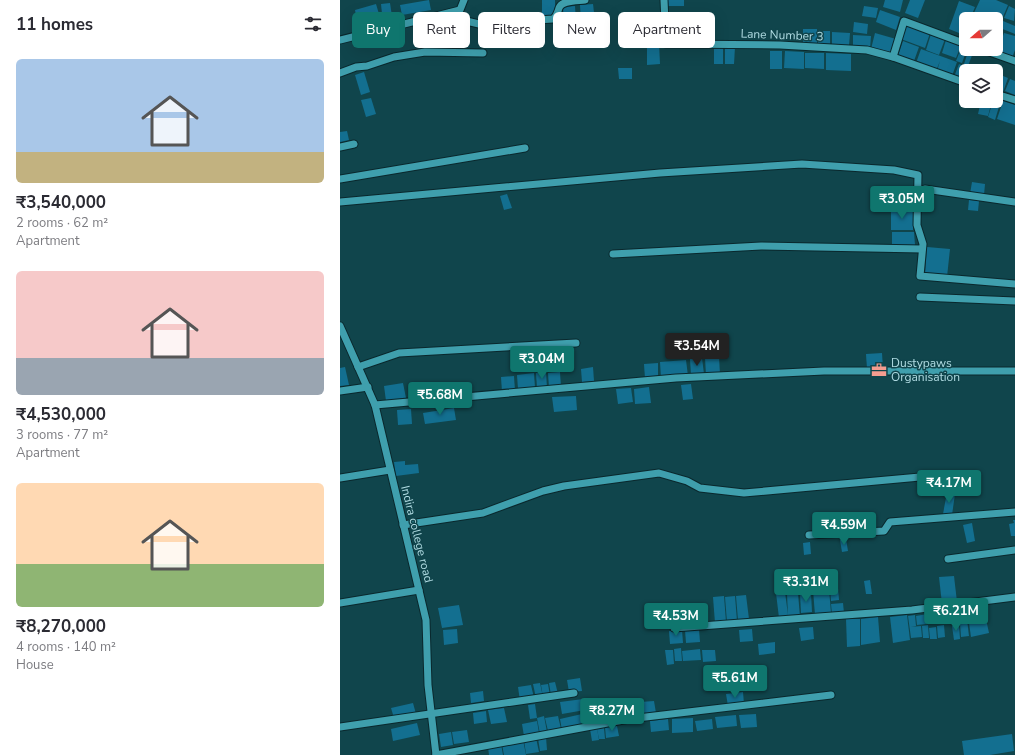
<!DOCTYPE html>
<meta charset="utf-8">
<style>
:root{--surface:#fff;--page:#f2f2f3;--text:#2b2b33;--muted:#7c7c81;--accent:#0f766e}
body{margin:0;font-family:"Nunito Sans",sans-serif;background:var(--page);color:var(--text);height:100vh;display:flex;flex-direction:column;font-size:15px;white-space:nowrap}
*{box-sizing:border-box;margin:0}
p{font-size:13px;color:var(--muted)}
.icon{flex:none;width:22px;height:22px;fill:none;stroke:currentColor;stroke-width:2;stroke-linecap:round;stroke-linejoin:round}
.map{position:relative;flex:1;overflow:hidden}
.panel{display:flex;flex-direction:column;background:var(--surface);width:340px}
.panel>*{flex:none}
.guide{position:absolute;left:12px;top:12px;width:380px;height:36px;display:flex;gap:8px}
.needle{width:26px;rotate:250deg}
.buttons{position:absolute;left:619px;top:12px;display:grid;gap:8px}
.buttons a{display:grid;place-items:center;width:44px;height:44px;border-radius:6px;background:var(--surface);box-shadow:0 4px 16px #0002;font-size:20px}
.price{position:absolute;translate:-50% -34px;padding:0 9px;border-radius:4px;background:var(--accent);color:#fff;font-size:13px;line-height:26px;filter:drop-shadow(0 1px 2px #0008)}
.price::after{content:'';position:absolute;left:50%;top:24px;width:12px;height:9px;margin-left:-6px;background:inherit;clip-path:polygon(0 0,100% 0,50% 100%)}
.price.selected{background:#222;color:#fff}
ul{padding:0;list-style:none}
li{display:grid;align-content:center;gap:8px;height:212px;padding:0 16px}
li span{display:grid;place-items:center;height:124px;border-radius:6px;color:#555}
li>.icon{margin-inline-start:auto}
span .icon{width:72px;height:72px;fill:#fffc;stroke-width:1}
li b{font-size:17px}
h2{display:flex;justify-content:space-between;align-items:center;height:48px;padding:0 16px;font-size:17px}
.pill{padding:0 14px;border-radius:6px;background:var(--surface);box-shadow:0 4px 16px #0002;font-size:14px;line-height:36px}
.pill.selected{background:var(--accent);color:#fff}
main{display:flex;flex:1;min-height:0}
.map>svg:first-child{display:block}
</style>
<main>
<section class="panel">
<h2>11 homes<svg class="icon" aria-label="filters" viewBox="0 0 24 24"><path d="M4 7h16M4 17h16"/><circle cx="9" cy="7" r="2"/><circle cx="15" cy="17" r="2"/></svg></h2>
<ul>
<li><span style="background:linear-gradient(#a9c7e8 75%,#c2b280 0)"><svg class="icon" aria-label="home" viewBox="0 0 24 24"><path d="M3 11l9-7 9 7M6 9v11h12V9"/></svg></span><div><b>₹3,540,000</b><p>2 rooms · 62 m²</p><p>Apartment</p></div></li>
<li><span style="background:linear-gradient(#f6c9c9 70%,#9aa5b1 0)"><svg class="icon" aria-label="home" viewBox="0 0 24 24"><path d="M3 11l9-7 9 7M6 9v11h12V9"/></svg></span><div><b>₹4,530,000</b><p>3 rooms · 77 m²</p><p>Apartment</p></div></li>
<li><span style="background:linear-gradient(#ffd9b3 65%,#8fb573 0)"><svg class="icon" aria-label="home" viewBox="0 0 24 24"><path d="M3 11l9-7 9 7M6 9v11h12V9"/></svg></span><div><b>₹8,270,000</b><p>4 rooms · 140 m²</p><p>House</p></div></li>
</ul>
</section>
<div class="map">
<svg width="675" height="755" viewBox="0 0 675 755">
<rect width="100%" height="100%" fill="#10454c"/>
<g fill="#136f90">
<polygon points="89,0 91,10 62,15 60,5"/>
<polygon points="202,0 215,0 215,15 202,16"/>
<rect x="326" y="0" width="18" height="6"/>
<polygon points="545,0 563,0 560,12 543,7"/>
<polygon points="570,0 585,0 578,18 565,13"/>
<polygon points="640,0 656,0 668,5 659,26 656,25 656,19 642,19 633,15"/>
<polygon points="619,1 635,7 630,19 626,19 626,29 624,35 609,29"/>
<polygon points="50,3 53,23 43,24 41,4"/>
<polygon points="36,4 39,14 36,15 38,21 26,25 24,18 17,20 15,10"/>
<polygon points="253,4 255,21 241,22 240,5"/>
<polygon points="235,6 236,21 224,22 223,7"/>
<polygon points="524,6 538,8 536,18 522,16"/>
<polygon points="669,6 675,9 674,21 664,18"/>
<polygon points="540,10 560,17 556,30 536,22"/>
<polygon points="663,21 675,26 675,34 660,28"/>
<polygon points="514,22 528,24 527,34 513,32"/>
<polygon points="365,23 366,39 356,39 355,24"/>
<polygon points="567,24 590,33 585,48 561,39"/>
<polygon points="140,29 155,29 155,44 140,45"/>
<rect x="463" y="29" width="14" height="14"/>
<rect x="478" y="31" width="12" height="14"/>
<polygon points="492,32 510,33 509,46 492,45"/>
<polygon points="535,33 556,39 551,54 531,49"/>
<polygon points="664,33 675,36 675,50 672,58 657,53"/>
<polygon points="591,34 605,39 599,55 586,50"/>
<polygon points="513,35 531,36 530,49 513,48"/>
<polygon points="606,40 621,45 616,58 602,53"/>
<polygon points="563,41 579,47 574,61 558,56"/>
<polygon points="307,42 319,42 320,64 307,65"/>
<polygon points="622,46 627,49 622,63 616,61"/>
<rect x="374" y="47" width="9" height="17"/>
<polygon points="385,47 395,47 394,64 385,64"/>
<polygon points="581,49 617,62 612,76 597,71 600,61 596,71 576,63"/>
<polygon points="629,49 634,50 628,66 624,64"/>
<rect x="430" y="51" width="12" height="18"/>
<polygon points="445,51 464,52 464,69 444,68"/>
<polygon points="465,53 484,53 484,69 465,68"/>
<polygon points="486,53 511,54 511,71 486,70"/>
<polygon points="619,64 633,70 626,71 626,82 614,77"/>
<polygon points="278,68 292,68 292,79 279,79"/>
<polygon points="24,72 30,92 21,95 15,75"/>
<polygon points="656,73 668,78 663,92 656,89"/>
<polygon points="670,79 675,81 675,95 665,91"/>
<polygon points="31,98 36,114 26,117 21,100"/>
<polygon points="656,98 661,100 655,120 648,117 653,101 656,101"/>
<polygon points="641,101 652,101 648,116 638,114"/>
<polygon points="663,101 675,105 675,125 657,119"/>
<polygon points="7,131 9,140 0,142 0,132"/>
<polygon points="632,182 645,184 644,195 630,194"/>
<polygon points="582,193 591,194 590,205 581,204"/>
<polygon points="167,194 172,208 164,210 160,196"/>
<polygon points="629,200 639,201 638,211 628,210"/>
<rect x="551" y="210" width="22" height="20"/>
<polygon points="552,232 574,232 575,245 552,246"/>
<polygon points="587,247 610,249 607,277 585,275"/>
<polygon points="542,353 543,368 527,369 526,354"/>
<polygon points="379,357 380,374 366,375 365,358"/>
<polygon points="362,358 364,374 351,375 350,359"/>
<polygon points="346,360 348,376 321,378 320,362"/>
<polygon points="318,363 318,378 305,379 304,364"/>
<polygon points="5,367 9,385 0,386 0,368"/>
<polygon points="253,367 254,381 242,382 241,369"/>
<polygon points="206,372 207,388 197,388 196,373"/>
<polygon points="220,372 221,387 209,388 208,373"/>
<polygon points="194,373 195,388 178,389 177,375"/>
<polygon points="174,376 175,391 162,392 161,377"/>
<polygon points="63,383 66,398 46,401 44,386"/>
<polygon points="351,384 353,399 343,400 341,385"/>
<polygon points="309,387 311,403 295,404 294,389"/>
<polygon points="291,388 293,402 278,404 276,389"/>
<polygon points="236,396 237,410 214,412 212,397"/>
<polygon points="114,408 116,420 85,424 83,413"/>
<polygon points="71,409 72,424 58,425 57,410"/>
<polygon points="65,461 65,465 78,464 79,473 56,476 54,462"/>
<polygon points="607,492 615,494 612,515 603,514"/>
<polygon points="673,520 675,520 675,536 671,536 669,524 674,523"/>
<polygon points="632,523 635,541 627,543 623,525"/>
<polygon points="506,539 508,551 502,552 500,540"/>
<polygon points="470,542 471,554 464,555 463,543"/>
<polygon points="614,576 617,602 602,604 599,577"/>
<polygon points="530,580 532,594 526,594 524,581"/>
<polygon points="498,588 499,600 491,601 490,589"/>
<polygon points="489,589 491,613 475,615 473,590"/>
<polygon points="445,592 448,615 447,594 458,593 460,617 439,618 436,593"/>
<polygon points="460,593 471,593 472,612 461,613"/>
<polygon points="406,595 409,619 398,620 396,596"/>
<polygon points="384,596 386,622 375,623 373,597"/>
<polygon points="395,596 397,621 387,622 385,597"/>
<polygon points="503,603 504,613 492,614 491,604"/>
<polygon points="119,605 123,625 102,628 98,608"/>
<polygon points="643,605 649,633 631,637 627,609"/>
<polygon points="608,609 609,621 600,622 599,610"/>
<polygon points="617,609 619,622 611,623 609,610"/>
<polygon points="626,611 629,636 621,637 619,612"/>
<polygon points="593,613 594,623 577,625 576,616"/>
<polygon points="567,615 570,640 553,643 550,617"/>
<polygon points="575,615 576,626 571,627 581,626 582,637 571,638 568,616"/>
<polygon points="538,617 540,642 521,645 521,619"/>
<polygon points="506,619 520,619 520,646 507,647"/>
<polygon points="588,625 589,638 583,638 582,626"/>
<polygon points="604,625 605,637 598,638 597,626"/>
<polygon points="619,625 620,639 614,640 612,626"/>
<polygon points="473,627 474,639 461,641 459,628"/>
<polygon points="596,627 597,639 590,639 589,628"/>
<polygon points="117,629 118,643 104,645 103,630"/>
<polygon points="359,629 360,642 346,643 345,630"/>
<polygon points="412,629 413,641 400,642 399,630"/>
<polygon points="342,630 343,643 330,644 329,631"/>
<polygon points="435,642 435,653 419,655 418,644"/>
<polygon points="341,648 342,661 335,661 334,649"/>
<polygon points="360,649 361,660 343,661 342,651"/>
<polygon points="325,650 333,650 334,664 327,665"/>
<polygon points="362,650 375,650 376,661 363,662"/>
<polygon points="240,678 242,691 229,692 227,680"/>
<polygon points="215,682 218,694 211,695 209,683"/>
<polygon points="200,683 203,697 196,698 193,684"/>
<polygon points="208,684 210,696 203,697 201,685"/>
<polygon points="191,685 194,698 180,701 178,687"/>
<polygon points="143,691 144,701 131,703 130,693"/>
<polygon points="403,692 404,704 388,706 386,694"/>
<polygon points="243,699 245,710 222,714 220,702"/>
<polygon points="314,701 316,713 301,715 300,702"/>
<polygon points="73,703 76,714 54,718 51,708"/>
<polygon points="195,704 197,718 190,719 188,705"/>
<polygon points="285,705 287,718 281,720 278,706"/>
<polygon points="270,706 272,718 265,720 263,708"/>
<polygon points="164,708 167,722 151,724 148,710"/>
<polygon points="146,711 147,722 134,724 133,713"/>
<polygon points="242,714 244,724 222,730 220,719"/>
<polygon points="416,714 417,727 401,728 399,715"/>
<polygon points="396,715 397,726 377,728 375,717"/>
<polygon points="204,716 207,732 200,734 197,718"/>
<polygon points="218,716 221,729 208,731 205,718"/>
<polygon points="353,718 353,732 332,733 332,719"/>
<polygon points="328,719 329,730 311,732 310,721"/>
<polygon points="372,719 373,729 357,731 355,721"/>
<polygon points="197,721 199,733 184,736 182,724"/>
<polygon points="77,723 80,735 53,741 51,729"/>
<polygon points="277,726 279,736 266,738 265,727"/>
<polygon points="257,728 259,740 252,741 250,729"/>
<polygon points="264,728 265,739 259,739 257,729"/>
<polygon points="127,730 129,742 114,744 112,732"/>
<polygon points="111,732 113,745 101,747 99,734"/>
<polygon points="672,734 674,751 650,755 624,755 622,741"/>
<polygon points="206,737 207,750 200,751 198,738"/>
<polygon points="196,738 199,752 186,754 184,740"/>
<polygon points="183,740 186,755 164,755 162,744"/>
<polygon points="161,744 163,755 149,755 148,747"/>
</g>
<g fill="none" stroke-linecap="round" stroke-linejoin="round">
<g stroke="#0a282d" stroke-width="9">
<g id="minor">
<polyline points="324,0 326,44 440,45 527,50 553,57 626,83"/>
<path d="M110,13L122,20L139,24L213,19C217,16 217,14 219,8C222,0 237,1 245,0"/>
<polyline points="0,40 120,10 124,0"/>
<polyline points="641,49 675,61"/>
<polyline points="553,57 564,21 626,44"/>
<polyline points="0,73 16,67 27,66 54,57 85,52 143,53"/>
<polyline points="656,94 675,100"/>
<polyline points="0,147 14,144"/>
<polyline points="0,179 185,148"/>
<polyline points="585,189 675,202"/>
<polyline points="0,202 320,173 462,164 554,170 578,175 577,225 583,244 580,276 675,284"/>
<polyline points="273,254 421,246 582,249"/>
<polyline points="580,297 675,301"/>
<polyline points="0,326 35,405 86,620 88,685 96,755"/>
<polyline points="18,367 59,353 236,343"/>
<polyline points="0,391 28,387"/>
<polyline points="35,405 336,378 484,371 675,371"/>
<polyline points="0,478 50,470"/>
<polyline points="63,525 143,513 203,491 224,486 319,473 347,481 360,488 404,493 591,476"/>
<polyline points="469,535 544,531 550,522 675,512"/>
<polyline points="608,559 675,550"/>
<polyline points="0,603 79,590"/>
<polyline points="334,628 572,610 675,597"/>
<polyline points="0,727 234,693"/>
<polyline points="96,755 289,719 491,695"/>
</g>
</g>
<use href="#minor" stroke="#3f9fad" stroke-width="7"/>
</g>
<defs>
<g id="office-bare" transform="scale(1.2)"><path d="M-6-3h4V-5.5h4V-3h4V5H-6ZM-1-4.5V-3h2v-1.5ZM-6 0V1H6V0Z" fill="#f59d90" stroke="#10454c" stroke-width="2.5" paint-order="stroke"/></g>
</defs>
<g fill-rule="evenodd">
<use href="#office-bare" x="539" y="370"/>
</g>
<g text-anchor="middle" stroke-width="3" stroke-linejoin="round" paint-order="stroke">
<g font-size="12" fill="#b0dbe2" stroke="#10454c">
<text transform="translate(442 35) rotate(2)" y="4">Lane Number 3</text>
<text transform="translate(77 534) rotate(76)" y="4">Indira college road</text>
</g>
<g font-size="12" fill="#b0dbe2" stroke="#10454c" text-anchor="start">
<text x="551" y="367">Dustypaws<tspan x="551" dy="14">Organisation</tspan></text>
</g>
</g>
</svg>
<div class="buttons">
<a><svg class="needle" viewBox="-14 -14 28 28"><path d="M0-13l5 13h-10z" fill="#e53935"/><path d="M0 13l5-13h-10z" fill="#7c7c81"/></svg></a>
<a><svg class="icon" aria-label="layers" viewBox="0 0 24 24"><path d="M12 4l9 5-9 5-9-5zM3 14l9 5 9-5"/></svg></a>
</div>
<b class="price" style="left:562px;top:220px">₹3.05M</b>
<b class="price selected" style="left:357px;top:367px">₹3.54M</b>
<b class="price" style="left:202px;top:380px">₹3.04M</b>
<b class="price" style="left:100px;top:416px">₹5.68M</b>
<b class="price" style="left:609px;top:504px">₹4.17M</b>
<b class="price" style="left:504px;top:546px">₹4.59M</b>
<b class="price" style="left:466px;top:603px">₹3.31M</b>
<b class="price" style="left:616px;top:632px">₹6.21M</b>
<b class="price" style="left:336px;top:637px">₹4.53M</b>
<b class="price" style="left:395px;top:699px">₹5.61M</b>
<b class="price" style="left:272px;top:732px">₹8.27M</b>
<div class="guide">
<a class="pill selected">Buy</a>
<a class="pill">Rent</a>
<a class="pill">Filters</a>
<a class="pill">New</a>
<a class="pill">Apartment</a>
</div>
</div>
</main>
